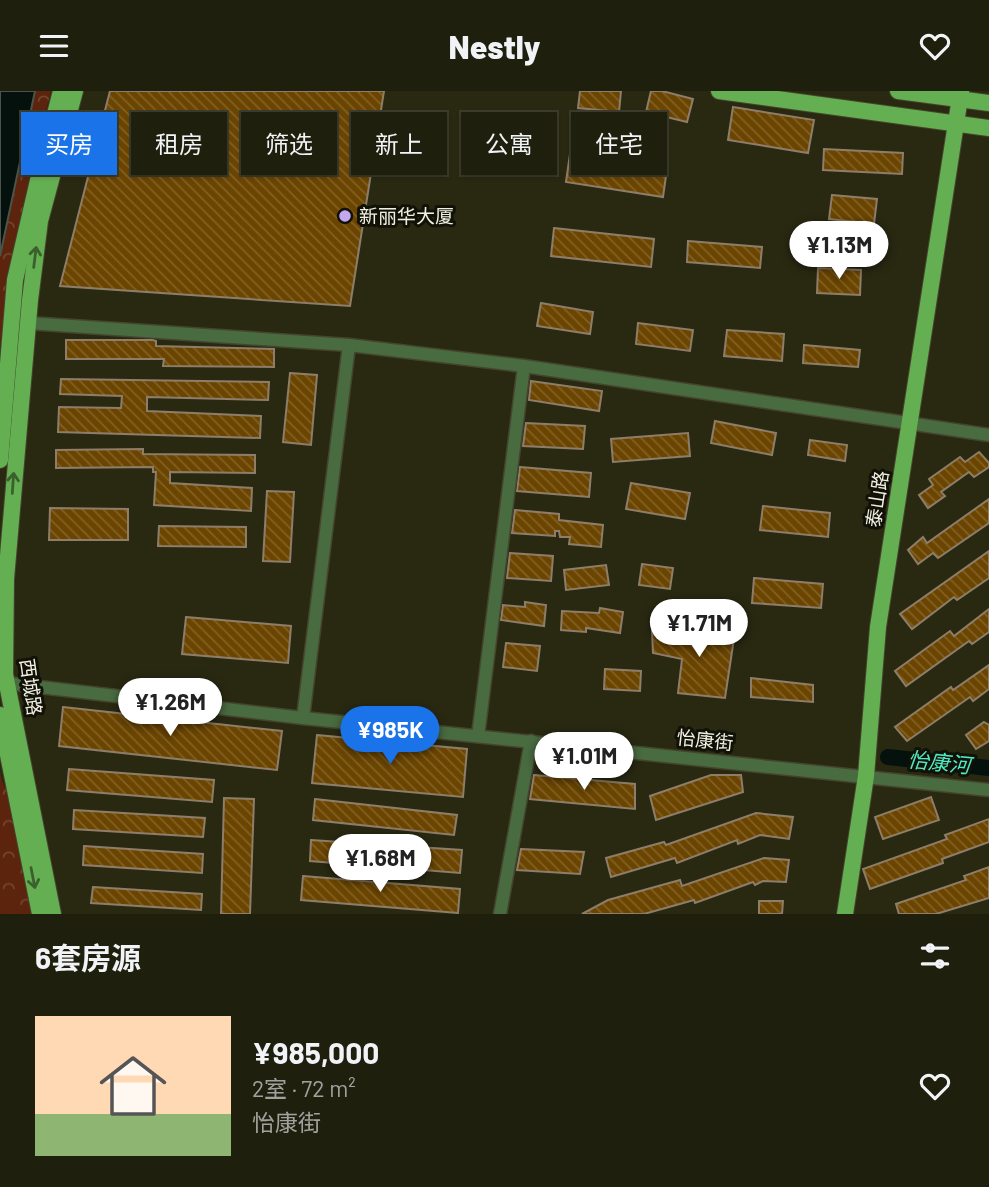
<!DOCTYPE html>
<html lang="zh">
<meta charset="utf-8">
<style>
:root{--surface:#1f1f0e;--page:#272717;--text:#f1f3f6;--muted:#a1a29e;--line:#3c3d2e;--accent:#1a73e8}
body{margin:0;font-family:Barlow,"Noto Sans SC",sans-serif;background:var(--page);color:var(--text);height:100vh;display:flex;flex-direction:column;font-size:26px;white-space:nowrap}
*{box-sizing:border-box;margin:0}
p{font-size:23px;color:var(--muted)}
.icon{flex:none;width:38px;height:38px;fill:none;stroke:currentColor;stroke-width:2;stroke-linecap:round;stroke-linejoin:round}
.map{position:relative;height:823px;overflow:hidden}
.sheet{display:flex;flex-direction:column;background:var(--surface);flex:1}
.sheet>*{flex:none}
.guide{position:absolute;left:21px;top:21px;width:948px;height:63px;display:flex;gap:14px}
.price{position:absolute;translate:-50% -60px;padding:0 16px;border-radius:24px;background:#fff;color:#222;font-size:23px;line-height:46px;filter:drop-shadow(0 2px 4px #0008)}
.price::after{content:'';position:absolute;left:50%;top:42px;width:21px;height:16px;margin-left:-10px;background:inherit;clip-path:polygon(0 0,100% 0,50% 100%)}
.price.active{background:var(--accent);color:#fff}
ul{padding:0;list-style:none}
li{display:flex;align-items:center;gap:21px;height:175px;padding:0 35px}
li+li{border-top:2px solid var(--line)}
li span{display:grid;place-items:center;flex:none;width:196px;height:140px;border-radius:0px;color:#555}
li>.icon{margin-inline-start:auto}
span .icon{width:84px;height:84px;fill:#fffc;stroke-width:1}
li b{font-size:30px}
h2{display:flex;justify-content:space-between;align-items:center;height:84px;padding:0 35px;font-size:30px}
.chip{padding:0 24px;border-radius:0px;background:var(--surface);box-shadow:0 2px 5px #0004,0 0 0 2px var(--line);font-size:24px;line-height:63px}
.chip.active{background:var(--accent);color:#fff}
header{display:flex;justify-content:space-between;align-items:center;height:91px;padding:0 35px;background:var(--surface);font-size:32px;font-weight:800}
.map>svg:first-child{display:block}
</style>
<header><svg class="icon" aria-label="menu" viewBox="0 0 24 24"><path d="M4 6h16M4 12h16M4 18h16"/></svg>Nestly<svg class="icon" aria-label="heart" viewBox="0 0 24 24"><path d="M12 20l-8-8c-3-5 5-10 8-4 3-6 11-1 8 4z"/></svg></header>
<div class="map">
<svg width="989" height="823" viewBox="0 0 989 823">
<defs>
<pattern id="forest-crowns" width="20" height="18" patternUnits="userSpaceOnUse" patternTransform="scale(1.75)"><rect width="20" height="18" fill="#5c240c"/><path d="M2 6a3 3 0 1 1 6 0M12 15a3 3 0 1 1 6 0" fill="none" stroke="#74442f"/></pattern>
<pattern id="building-back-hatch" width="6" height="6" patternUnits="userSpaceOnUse" patternTransform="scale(1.75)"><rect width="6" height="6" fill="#6b4500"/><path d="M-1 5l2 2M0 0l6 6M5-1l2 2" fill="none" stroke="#806025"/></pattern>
</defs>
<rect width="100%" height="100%" fill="#292912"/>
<g fill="url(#forest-crowns)">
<path d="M0,0H51C28,85 10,170 0,258Z"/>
<polygon points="0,681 2,690 51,786 47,823 0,823"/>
</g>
<polygon fill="#04110c" stroke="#4b544c" stroke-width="2" points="0,0 35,0 0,165"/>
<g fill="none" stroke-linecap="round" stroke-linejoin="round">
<polyline stroke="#04110c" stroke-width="16" points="888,666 989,677"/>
</g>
<g fill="url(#building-back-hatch)" stroke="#8e7d68" stroke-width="2">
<polygon points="110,0 384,0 350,215 60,195"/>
<polygon points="580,0 621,0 619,21 578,17"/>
<polygon points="651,0 662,0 693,8 687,31 646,21"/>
<polygon points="733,16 814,29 808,62 728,49"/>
<polygon points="824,58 903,62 902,83 823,79"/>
<polygon points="570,63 667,78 663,106 566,91"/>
<polygon points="832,104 877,108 874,133 829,128"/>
<polygon points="554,137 654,148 651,176 551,165"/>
<polygon points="688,150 762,156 760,177 687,171"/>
<polygon points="818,177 861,179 860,204 817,202"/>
<polygon points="541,212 593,221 590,243 537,235"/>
<polygon points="638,232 693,239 690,260 636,253"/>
<polygon points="727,239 784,243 782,270 724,265"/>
<polygon points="66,249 153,249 156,250 156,255 274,258 274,276 163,275 164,268 66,268"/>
<polygon points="804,254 860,259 858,276 803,272"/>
<polygon points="290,282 317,284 311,354 283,351"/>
<polygon points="61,288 269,291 268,309 147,306 147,320 261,325 260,347 58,341 59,316 121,317 122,305 60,303"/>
<polygon points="531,290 602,300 599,320 529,309"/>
<polygon points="715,330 776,342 772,364 711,352"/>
<polygon points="526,332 585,335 583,358 523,355"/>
<polygon points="688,342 690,365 613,371 611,348"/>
<polygon points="810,349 847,354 845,370 808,364"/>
<polygon points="143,358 143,363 255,364 255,382 170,381 170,392 252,397 251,420 154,414 156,381 153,381 153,376 56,377 56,359"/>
<polygon points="979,361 989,372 989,376 974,386 969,381 941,401 945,405 928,417 919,404 933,394 929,388 960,366 965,371"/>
<polygon points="520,376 591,382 589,406 517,400"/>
<polygon points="631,392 690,402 685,428 626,418"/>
<polygon points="267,400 294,401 290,471 263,470"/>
<polygon points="989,408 989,432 938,467 933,462 918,473 908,459 923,446 927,452"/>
<polygon points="763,415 830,422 828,446 760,439"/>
<polygon points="50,417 128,418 128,449 49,449"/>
<polygon points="515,419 559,423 559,429 603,434 601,456 569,453 570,446 560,446 559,440 555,440 555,445 512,442"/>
<polygon points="159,435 246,436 246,456 158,455"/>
<polygon points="989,460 989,487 957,509 954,506 912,538 900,523"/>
<polygon points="510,462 553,465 551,490 507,487"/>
<polygon points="642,473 673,477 670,498 639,494"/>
<polygon points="606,474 609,494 566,499 564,479"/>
<polygon points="754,487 823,493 821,517 752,512"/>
<polygon points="525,511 546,514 544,535 501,529 503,514 525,516"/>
<polygon points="600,517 623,521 620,542 586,537 586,541 561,539 562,520 599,522"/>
<polygon points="989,518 989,541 972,553 969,550 906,595 895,580 950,540 954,545"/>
<polygon points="186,526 291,535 288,572 182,563"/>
<polygon points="652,540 735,541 725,607 678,602 682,568 653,562"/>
<polygon points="506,552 540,555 537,580 503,576"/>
<polygon points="989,574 989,598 973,610 970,606 907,650 895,636 951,596 953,599"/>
<polygon points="605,578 641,580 640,600 604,598"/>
<polygon points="751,587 813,594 813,611 751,606"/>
<polygon points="63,616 282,640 277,679 59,655"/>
<polygon points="984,631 989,634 989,650 976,658 966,644"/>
<polygon points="317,644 467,658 463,706 312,692"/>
<polygon points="69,678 214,689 212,711 67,699"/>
<polygon points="534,684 635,693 635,718 530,708"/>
<polygon points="711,684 741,684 743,701 656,729 650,705"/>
<polygon points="931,706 939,729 883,748 875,726"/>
<polygon points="224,707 254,708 250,823 221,823"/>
<polygon points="315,708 457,724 454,744 313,729"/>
<polygon points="74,719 205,727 203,746 73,738"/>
<polygon points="756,722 793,726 789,748 760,744 738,753 737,749 677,772 675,767 611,786 606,767 664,751 666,754"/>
<polygon points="989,728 989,751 942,768 943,772 870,798 863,778 947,748 945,744"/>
<polygon points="311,749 462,759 460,782 310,770"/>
<polygon points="84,755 203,763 202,782 83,774"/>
<polygon points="521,758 584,761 580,783 517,779"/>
<polygon points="764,767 789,769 786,791 763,790 755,794 753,791 695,812 694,809 644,823 582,823 608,809 680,789 682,795"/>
<polygon points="989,776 989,807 936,823 899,823 896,813 966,789 964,785"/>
<polygon points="303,785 460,798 458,822 301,809"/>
<polygon points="93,796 202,803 201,819 91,812"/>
<polygon points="759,810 783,810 782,823 759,823"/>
</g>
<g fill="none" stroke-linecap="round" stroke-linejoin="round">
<g stroke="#45452f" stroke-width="15">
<g id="minor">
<polyline points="28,232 349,254 524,275 989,344"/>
<polyline points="2,594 6,592 303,627 989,699"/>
<polyline points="303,627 349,254"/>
<polyline points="478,645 524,275"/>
<polyline points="500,823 531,650"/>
</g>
</g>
<g stroke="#45452f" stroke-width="18">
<g id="major">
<polyline points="719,0 989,37"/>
<polyline points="898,0 989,12"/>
<polyline points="0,369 15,189 39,85 61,0"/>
<polyline points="0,624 40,823"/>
<polyline points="53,823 5,583 6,488 30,209 40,130 75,0"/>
<polyline points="845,823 866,685 878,536 961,0"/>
</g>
</g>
<use href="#minor" stroke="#496b40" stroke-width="12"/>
<use href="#major" stroke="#65af53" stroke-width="16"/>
</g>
<defs><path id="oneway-shaft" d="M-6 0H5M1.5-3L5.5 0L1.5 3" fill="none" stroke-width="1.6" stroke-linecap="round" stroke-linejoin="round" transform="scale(1.75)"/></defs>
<g stroke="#3b602d">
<use href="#oneway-shaft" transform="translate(35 166) rotate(-83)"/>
<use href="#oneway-shaft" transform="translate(13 392) rotate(-86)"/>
<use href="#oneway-shaft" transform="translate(33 787) rotate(79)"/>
</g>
<circle fill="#c5a7f1" stroke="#111107" stroke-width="2.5" cx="345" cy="125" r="7"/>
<g text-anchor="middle" stroke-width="6" stroke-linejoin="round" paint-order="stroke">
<g font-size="19" fill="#f0f0e2" stroke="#111107" text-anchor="start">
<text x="359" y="132">新丽华大厦</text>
</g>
<g font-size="19" fill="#f0f0e2" stroke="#111107">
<text transform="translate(877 408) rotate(-81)" y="7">泰山路</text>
<text transform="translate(31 596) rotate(82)" y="7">西城路</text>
<text transform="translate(705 649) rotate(6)" y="7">怡康街</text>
</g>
<g font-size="21" font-style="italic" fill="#4eebc3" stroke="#111107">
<text transform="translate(939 672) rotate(6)" y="7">怡康河</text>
</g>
</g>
</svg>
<b class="price" style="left:839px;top:190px">¥1.13M</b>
<b class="price" style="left:699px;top:568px">¥1.71M</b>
<b class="price" style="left:170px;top:647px">¥1.26M</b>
<b class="price active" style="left:390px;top:675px">¥985K</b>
<b class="price" style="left:584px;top:701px">¥1.01M</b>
<b class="price" style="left:380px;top:803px">¥1.68M</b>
<div class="guide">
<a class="chip active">买房</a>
<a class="chip">租房</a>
<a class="chip">筛选</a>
<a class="chip">新上</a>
<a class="chip">公寓</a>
<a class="chip">住宅</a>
</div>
</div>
<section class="sheet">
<h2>6套房源<svg class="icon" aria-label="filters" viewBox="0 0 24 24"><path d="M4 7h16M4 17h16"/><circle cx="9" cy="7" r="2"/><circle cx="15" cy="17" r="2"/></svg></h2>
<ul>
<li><span style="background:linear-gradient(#ffd9b3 70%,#8fb573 0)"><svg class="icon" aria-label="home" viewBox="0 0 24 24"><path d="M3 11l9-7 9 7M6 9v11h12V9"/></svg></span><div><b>¥985,000</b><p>2室 · 72 m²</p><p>怡康街</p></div><svg class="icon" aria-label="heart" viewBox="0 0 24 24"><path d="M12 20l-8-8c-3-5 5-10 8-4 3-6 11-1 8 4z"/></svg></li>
</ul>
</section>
